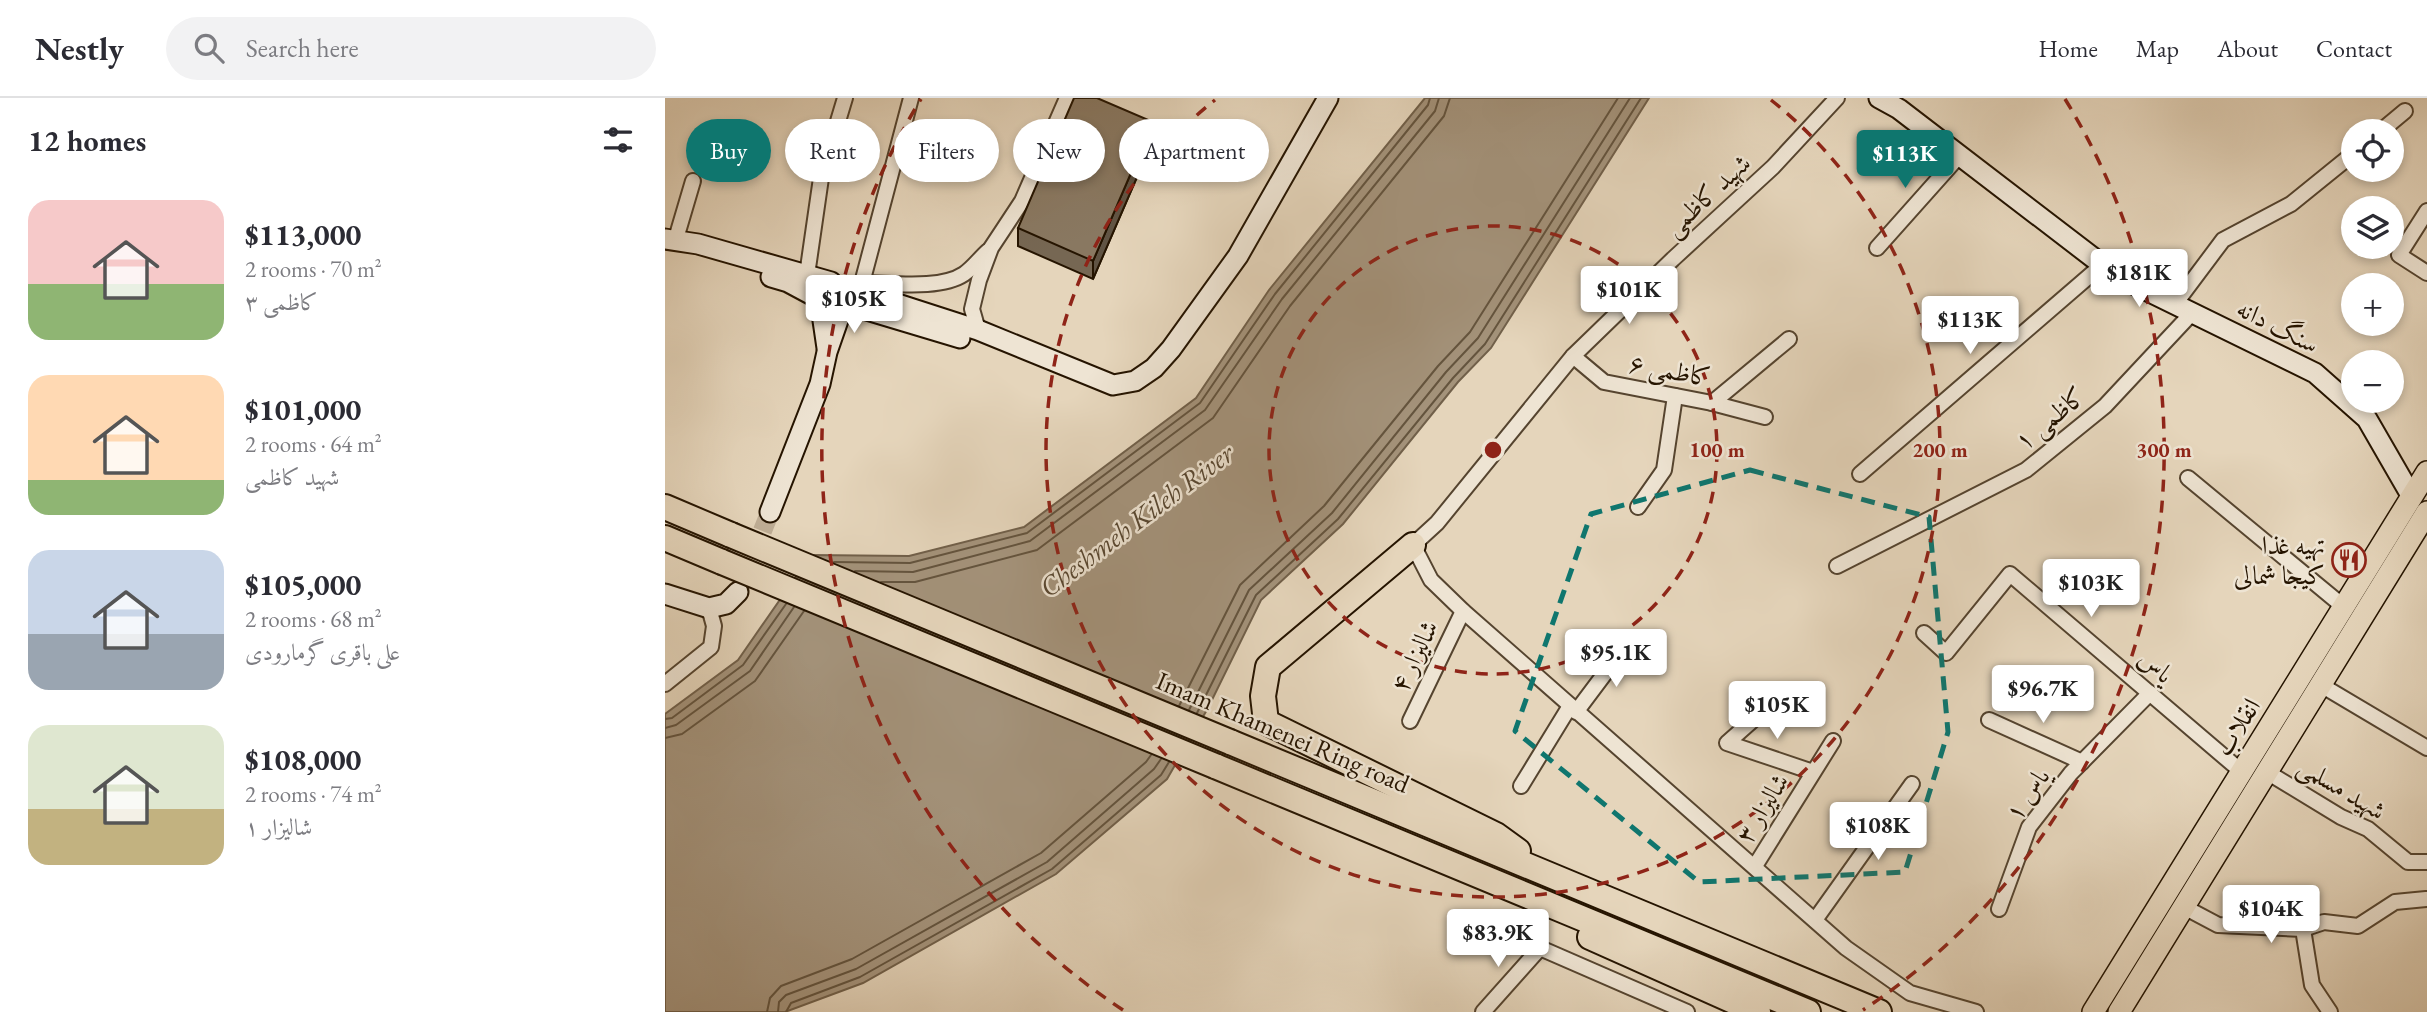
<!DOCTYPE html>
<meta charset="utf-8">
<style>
:root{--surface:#fff;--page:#f2f2f3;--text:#2b2b33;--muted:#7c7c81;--line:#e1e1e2;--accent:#0f766e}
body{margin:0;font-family:"EB Garamond",Amiri,serif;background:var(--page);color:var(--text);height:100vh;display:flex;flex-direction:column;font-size:26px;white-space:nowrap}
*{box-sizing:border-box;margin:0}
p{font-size:23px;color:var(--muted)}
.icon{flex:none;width:38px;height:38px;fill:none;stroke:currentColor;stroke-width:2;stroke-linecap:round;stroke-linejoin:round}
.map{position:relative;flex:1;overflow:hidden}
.details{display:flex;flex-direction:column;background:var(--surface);width:665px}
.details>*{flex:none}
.hud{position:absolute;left:21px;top:21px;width:665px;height:63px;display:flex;gap:14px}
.fabs{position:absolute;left:1676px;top:21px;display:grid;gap:14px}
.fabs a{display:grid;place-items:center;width:63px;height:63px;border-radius:50%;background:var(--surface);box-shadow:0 4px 10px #0003;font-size:35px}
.price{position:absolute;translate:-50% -60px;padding:0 16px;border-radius:7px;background:#fff;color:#222;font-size:23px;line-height:46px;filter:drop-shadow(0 2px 4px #0008)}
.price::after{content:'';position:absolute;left:50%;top:42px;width:21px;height:16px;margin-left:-10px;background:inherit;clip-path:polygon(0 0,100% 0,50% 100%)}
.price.current{background:var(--accent);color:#fff}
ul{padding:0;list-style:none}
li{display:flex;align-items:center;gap:21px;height:175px;padding:0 28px}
li span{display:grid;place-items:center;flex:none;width:196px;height:140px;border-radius:21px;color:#555}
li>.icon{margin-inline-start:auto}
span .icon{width:84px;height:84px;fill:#fffc;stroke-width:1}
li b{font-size:30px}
h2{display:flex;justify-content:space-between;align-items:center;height:84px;padding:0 28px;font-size:30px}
.pill{padding:0 24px;border-radius:32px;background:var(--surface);box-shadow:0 4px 10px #0003;font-size:24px;line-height:63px}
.pill.current{background:var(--accent);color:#fff}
header{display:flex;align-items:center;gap:42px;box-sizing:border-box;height:98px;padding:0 35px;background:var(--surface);border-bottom:2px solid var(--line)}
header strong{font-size:33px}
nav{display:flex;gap:38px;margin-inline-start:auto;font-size:24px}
.search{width:490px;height:63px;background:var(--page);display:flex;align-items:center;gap:18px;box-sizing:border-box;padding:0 24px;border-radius:38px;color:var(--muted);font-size:26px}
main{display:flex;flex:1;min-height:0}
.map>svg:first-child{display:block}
</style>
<header>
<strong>Nestly</strong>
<div class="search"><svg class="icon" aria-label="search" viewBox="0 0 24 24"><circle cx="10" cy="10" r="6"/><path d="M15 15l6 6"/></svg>Search here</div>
<nav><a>Home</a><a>Map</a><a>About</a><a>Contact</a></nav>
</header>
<main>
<section class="details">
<h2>12 homes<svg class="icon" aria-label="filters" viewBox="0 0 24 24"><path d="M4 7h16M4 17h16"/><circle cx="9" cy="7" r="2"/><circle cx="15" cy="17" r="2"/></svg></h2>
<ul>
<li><span style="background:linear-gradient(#f6c9c9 60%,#8fb573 0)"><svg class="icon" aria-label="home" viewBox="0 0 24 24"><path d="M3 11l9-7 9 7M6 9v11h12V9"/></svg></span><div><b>$113,000</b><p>2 rooms · 70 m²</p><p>کاظمی ۳</p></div></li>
<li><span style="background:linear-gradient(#ffd9b3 75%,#8fb573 0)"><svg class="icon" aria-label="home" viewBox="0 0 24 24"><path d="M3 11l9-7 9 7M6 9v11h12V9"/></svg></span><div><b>$101,000</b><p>2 rooms · 64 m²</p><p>شهید کاظمی</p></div></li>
<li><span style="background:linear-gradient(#c9d6e8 60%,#9aa5b1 0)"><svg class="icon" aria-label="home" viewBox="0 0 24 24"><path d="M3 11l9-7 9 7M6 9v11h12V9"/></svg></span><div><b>$105,000</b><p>2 rooms · 68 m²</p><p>علی باقری گرمارودی</p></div></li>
<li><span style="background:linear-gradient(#dfe7d0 60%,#c2b280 0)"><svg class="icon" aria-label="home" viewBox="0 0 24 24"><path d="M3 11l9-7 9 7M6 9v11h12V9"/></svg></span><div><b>$108,000</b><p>2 rooms · 74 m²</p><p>شالیزار ۱</p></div></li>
</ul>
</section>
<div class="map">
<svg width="1762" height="914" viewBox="0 0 1762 914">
<rect width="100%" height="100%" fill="#e5d5bb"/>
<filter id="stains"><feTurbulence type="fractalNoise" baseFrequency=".00286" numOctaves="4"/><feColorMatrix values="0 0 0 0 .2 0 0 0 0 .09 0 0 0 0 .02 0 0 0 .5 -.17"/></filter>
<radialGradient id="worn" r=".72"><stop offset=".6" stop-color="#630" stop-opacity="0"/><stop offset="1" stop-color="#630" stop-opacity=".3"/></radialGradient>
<polygon fill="#a4937b" stroke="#71604a" stroke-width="2" points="760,0 984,0 826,250 793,284 678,426 596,502 543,610 502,681 391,776 198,885 120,914 0,914 0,616 73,562 146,457 244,458 359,429 531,300 604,192"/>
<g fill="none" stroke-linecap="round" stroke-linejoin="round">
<g stroke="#64543e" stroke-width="2">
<polyline points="169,464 245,465 362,435 535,305 610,196 763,7 765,0"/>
<polyline points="190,473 248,474 365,443 540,312 617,201 770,13 774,0"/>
<polyline points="216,484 250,484 372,452 548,320 625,208 779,18 785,0"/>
<polyline points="514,608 575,487 659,408 773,268 805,234 953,0"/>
<polyline points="524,612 584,492 667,415 781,274 813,240 965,0"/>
<polyline points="532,615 591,497 673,421 788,280 820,246 976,0"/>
<polyline points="0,621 7,620 78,567 121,506"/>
<polyline points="0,630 11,627 85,573 129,509"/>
<polyline points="0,640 17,636 90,583 139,513"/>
<polyline points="102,914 105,900 116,888 187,861 376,755 481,664 486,657"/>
<polyline points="113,914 114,904 121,897 191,871 382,764 489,671 496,661"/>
<polyline points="121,914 126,905 195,879 387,771 496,677 504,664"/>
</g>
<polyline stroke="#bfae96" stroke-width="19" stroke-dasharray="19 10" stroke-linecap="butt" points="76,487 105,414"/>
<g stroke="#55442f" stroke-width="18">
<g id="street">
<polyline points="1172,0 1108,69 1008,161 908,258 772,425 748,447 766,482 798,513 1181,850 1245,895 1311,914"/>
<polyline points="1716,33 1740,13"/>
<polyline points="1762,113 1734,157 1762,175"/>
<polyline points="10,144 28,83"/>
<polyline points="1212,150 1294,58"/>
<polyline points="142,177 156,80 180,0"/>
<polyline points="197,185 246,0"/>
<path d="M190,187L197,185C226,185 275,192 299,176C308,170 315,160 323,153"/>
<polyline points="1510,206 1558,142 1626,106 1689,55"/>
<polyline points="313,232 307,211 314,182 326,150 357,103 402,0"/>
<polyline points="908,258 939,284 1047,305 1100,319"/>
<polyline points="1047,305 1124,241"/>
<polyline points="1195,376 1437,167"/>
<polyline points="1523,380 1679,509"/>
<polyline points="973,409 999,372 1010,298"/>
<polyline points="1172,468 1361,372 1440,308 1527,215"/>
<polyline points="1259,535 1281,555 1345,476 1577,674"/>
<polyline points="0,586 46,549 49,528 44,510"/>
<polyline points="1656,587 1762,650"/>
<polyline points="1106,606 1062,645 1148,674"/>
<polyline points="911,614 953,558 971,547"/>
<polyline points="1324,622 1417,664"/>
<polyline points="745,623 798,513"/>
<polyline points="1602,674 1676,719 1703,731 1743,764 1762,764"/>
<polyline points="856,688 905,608"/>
<polyline points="1090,768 1168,643"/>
<polyline points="1519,809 1553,827 1638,831 1647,887 1665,914"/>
<polyline points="1334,811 1364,729 1406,675 1485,595"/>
<polyline points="1150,822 1247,686"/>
<polyline points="805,824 875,850 1022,914"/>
<polyline points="1638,831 1659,824 1693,828 1730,804 1761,801"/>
<polyline points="818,914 875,850"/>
</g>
</g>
<g stroke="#251400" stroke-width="23">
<g id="secondary">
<polyline points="1214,0 1234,11 1452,178 1650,275 1702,321 1747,399"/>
<polyline points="0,141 33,146 166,184"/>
<polyline points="106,179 123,184 151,199"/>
<polyline points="186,191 313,232 448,287 470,283 489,270 506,251 573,158 663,0"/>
<polyline points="155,202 162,250"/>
<polyline points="185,207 295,240"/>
<polyline points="105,414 155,286 162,254 178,208"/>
<polyline points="0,496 44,510 61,506 73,494"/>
</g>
</g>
<g stroke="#251400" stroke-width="24">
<g id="primary">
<polyline points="1428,914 1762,374"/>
<polyline points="1454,914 1762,414"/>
</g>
</g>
<g stroke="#251400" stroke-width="28">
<g id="highway">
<polyline points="0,409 66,437"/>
<polyline points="0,440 57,464"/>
<polyline points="748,447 603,569 598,598 601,624 831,737 853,753"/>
<polyline points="565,644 1214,914"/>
<polyline points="550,668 1143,914"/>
<polyline points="925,839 1093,914"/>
</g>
</g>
<use href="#street" stroke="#eee4d3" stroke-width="14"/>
<use href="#secondary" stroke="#eee4d3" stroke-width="19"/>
<use href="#primary" stroke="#e5d5bb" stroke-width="21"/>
<use href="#highway" stroke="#e5d5bb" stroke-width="24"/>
<g stroke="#251400" stroke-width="28" stroke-linecap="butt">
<g id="highway-bridge">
<polyline points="66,437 565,644"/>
<polyline points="57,464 550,668"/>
</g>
</g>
<use href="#highway-bridge" stroke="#e5d5bb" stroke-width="24"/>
</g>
<polygon fill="#766753" stroke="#251400" stroke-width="2" points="488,42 428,181 353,148 353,130"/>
<polygon fill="#605444" stroke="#251400" stroke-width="2" points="488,24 488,42 428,181 428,163"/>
<polygon fill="#897861" stroke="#251400" stroke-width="2" points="409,0 432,0 488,24 428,163 353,130"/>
<path fill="none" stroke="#0f766e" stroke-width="5" stroke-dasharray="14 9" stroke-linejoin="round" d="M1085,372L1264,419L1283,634L1240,774L1034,784L850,633L926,416Z"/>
<g fill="none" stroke="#8f2418" stroke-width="3.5" stroke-dasharray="12 9">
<circle cx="828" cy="352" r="224"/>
<path d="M1106 2A447 447 0 1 1 550 2"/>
<path d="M458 912A671 671 0 0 1 256 1M1400 1A671 671 0 0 1 1198 912"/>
</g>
<defs>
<g id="restaurant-ring" transform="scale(1.75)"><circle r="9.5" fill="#eee4d3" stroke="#8f2418" stroke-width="1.5"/><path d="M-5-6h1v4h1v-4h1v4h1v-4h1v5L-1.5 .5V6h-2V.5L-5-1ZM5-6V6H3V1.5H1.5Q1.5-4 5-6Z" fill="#8f2418"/></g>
</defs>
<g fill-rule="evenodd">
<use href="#restaurant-ring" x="1684" y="462"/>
</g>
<g text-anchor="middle" stroke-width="5" stroke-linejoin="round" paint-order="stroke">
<g font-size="26" fill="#251400" stroke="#eee4d3">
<text transform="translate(1042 97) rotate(-43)" y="9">شهید کاظمی</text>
<text transform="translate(1613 228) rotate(27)" y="9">سنگ دانه</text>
<text transform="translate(1005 272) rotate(11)" y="9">کاظمی ۶</text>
<text transform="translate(1385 320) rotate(-39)" y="9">کاظمی ۱</text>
<text transform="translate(749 558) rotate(-64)" y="9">شالیزار ۴</text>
<text transform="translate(1491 568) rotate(40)" y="9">یاس</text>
<text transform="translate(1572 629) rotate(-58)" y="9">انقلاب</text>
<text transform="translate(618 634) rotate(23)" y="9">Imam Khamenei Ring road</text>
<text transform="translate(1677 690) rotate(31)" y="9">شهید مسلمی</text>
<text transform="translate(1362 696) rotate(-55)" y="9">یاس ۱</text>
<text transform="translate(1097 710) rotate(-58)" y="9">شالیزار ۳</text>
</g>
<g font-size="26" fill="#251400" stroke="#eee4d3" text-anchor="end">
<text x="1660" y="456">تهیه غذا<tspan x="1660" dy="30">کیجا شمالی</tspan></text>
</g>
<g font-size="28" font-style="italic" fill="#584731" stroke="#eee4d3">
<text transform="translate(471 422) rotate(-37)" y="10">Cheshmeh Kileh River</text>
</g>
</g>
<circle cx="828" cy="352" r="10" fill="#8f2418" stroke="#eee4d3" stroke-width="3.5"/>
<g font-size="21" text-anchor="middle" font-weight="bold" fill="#8f2418" stroke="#eee4d3" stroke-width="5" stroke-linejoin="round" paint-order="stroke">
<text x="1052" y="359">100 m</text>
<text x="1275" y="359">200 m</text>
<text x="1499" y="359">300 m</text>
</g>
<rect width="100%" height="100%" filter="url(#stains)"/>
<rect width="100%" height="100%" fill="url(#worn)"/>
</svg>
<div class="fabs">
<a><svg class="icon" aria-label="locate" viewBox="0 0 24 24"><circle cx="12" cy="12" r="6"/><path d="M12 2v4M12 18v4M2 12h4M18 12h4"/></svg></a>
<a><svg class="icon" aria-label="layers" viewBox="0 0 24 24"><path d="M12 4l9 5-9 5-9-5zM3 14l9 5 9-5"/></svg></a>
<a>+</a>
<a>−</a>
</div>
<b class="price current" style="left:1240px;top:92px">$113K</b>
<b class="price" style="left:1474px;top:211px">$181K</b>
<b class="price" style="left:964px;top:228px">$101K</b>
<b class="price" style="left:189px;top:237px">$105K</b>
<b class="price" style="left:1305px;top:258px">$113K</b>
<b class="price" style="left:1426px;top:521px">$103K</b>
<b class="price" style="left:951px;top:591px">$95.1K</b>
<b class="price" style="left:1378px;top:627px">$96.7K</b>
<b class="price" style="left:1112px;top:643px">$105K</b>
<b class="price" style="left:1213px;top:764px">$108K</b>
<b class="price" style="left:1606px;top:847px">$104K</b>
<b class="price" style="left:833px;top:871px">$83.9K</b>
<div class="hud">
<a class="pill current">Buy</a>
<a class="pill">Rent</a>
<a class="pill">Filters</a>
<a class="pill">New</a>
<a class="pill">Apartment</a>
</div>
</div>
</main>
